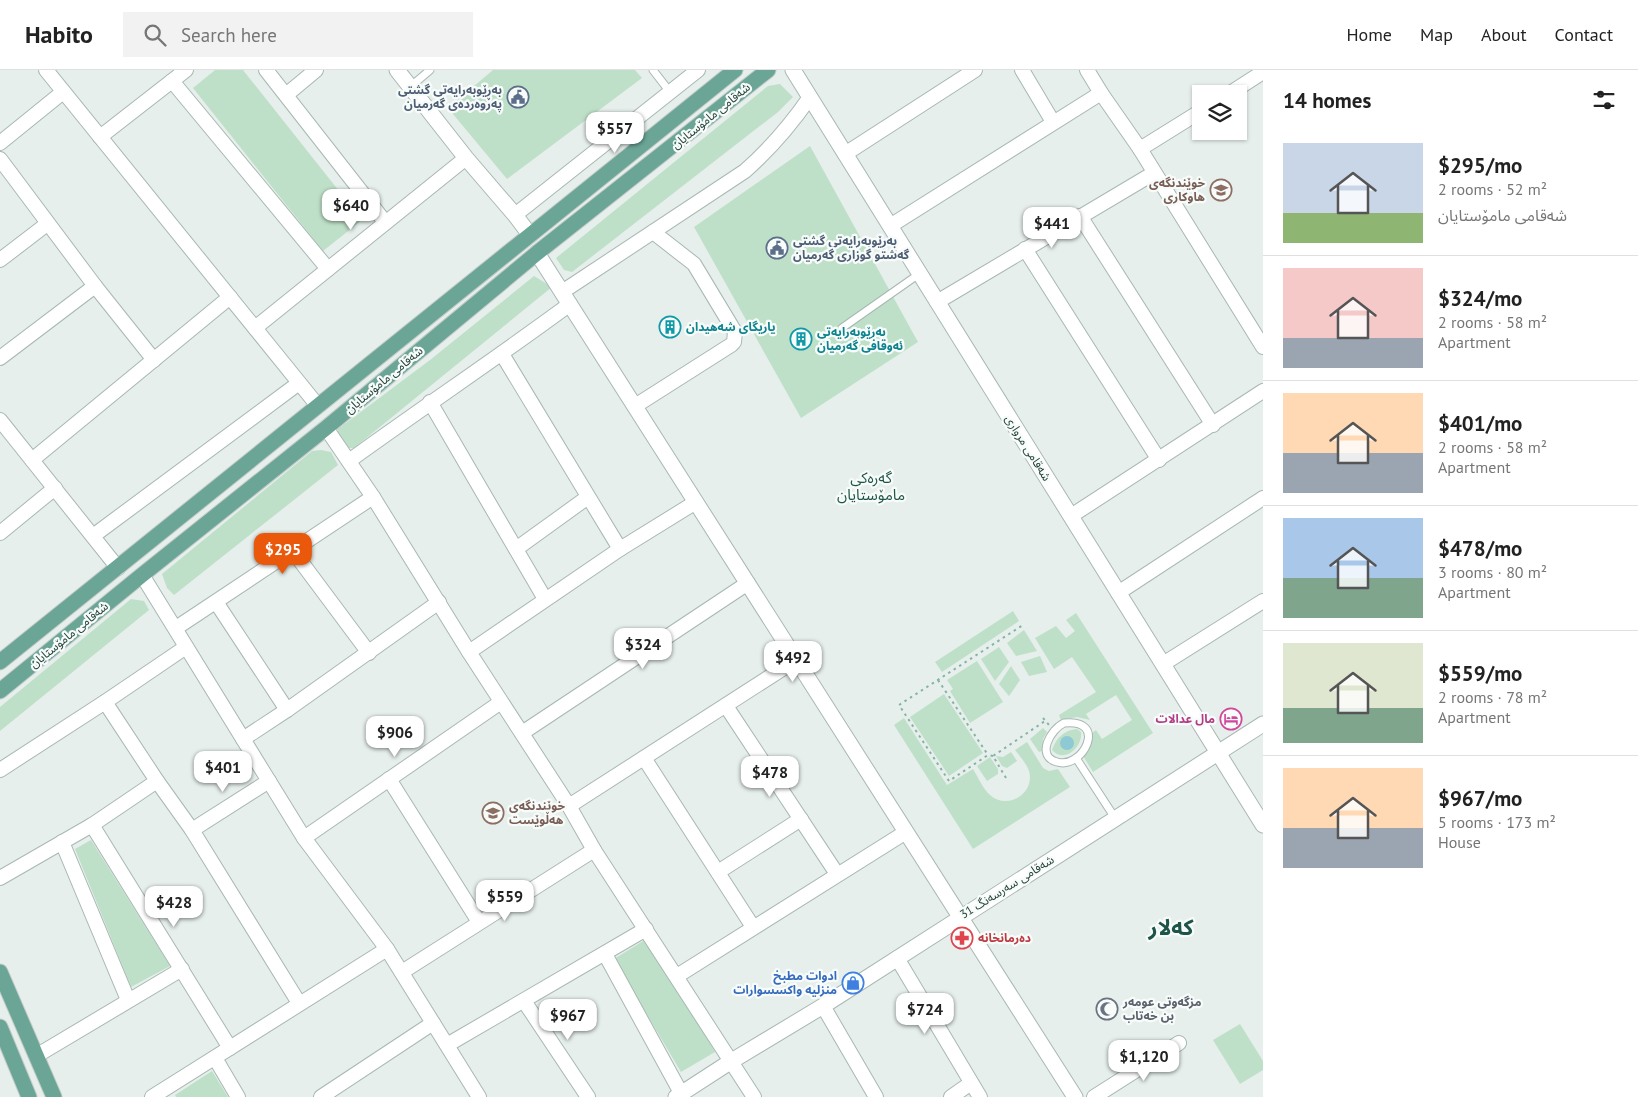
<!DOCTYPE html>
<meta charset="utf-8">
<style>
:root{--surface:#fff;--page:#f2f2f2;--text:#222;--muted:#767676;--line:#e0e0e0;--accent:#ea580c}
body{margin:0;font-family:"PT Sans","Noto Sans Arabic",sans-serif;background:var(--page);color:var(--text);height:100vh;display:flex;flex-direction:column;font-size:19px;white-space:nowrap}
*{box-sizing:border-box;margin:0}
p{font-size:16px;color:var(--muted)}
.icon{flex:none;width:28px;height:28px;fill:none;stroke:currentColor;stroke-width:2;stroke-linecap:round;stroke-linejoin:round}
.map{position:relative;flex:1;overflow:hidden}
.side{display:flex;flex-direction:column;background:var(--surface);width:375px}
.side>*{flex:none}
.fabs{position:absolute;left:1192px;top:15px;display:grid;gap:10px}
.fabs a{display:grid;place-items:center;width:55px;height:55px;border-radius:0px;background:var(--surface);box-shadow:0 1px 4px #0004;font-size:25px}
.price{position:absolute;translate:-50% -42px;padding:0 11px;border-radius:10px;background:#fff;color:#222;font-size:16px;line-height:32px;filter:drop-shadow(0 1px 2px #0008)}
.price::after{content:'';position:absolute;left:50%;top:30px;width:15px;height:11px;margin-left:-8px;background:inherit;clip-path:polygon(0 0,100% 0,50% 100%)}
.price.selected{background:var(--accent);color:#fff}
ul{padding:0;list-style:none}
li{display:flex;align-items:center;gap:15px;height:125px;padding:0 20px}
li+li{border-top:1px solid var(--line)}
li span{display:grid;place-items:center;flex:none;width:140px;height:100px;border-radius:0px;color:#555}
li>.icon{margin-inline-start:auto}
span .icon{width:60px;height:60px;fill:#fffc;stroke-width:1}
li b{font-size:21px}
h2{display:flex;justify-content:space-between;align-items:center;height:60px;padding:0 20px;font-size:21px}
header{display:flex;align-items:center;gap:30px;box-sizing:border-box;height:70px;padding:0 25px;background:var(--surface);border-bottom:1px solid var(--line)}
header strong{font-size:24px}
nav{display:flex;gap:28px;margin-inline-start:auto;font-size:18px}
.search{width:350px;height:45px;background:var(--page);display:flex;align-items:center;gap:12px;box-sizing:border-box;padding:0 18px;border-radius:0px;color:var(--muted);font-size:19px}
main{display:flex;flex:1;min-height:0}
.map>svg:first-child{display:block}
</style>
<header>
<strong>Habito</strong>
<div class="search"><svg class="icon" aria-label="search" viewBox="0 0 24 24"><circle cx="10" cy="10" r="6"/><path d="M15 15l6 6"/></svg>Search here</div>
<nav><a>Home</a><a>Map</a><a>About</a><a>Contact</a></nav>
</header>
<main>
<div class="map">
<svg width="1263" height="1027" viewBox="0 0 1263 1027">
<rect width="100%" height="100%" fill="#e6efeb"/>
<g fill="#bfe0c8">
<polygon points="215,0 243,0 362,150 323,181 193,18"/>
<polygon points="493,0 635,0 642,8 507,109 448,38"/>
<polygon points="780,14 793,27 778,42 572,202 564,200 556,188 768,16"/>
<polygon points="810,76 918,272 801,348 694,157"/>
<polygon points="534,206 552,217 354,378 348,378 338,364 338,359 430,290"/>
<polygon points="321,380 331,382 338,395 174,525 167,518 162,504 312,381"/>
<polygon points="131,529 144,531 149,540 0,661 0,637"/>
<polygon points="1013,541 1019,551 942,602 935,592"/>
<polygon points="1076,543 1153,663 1093,702 1083,686 1091,673 1091,664 1096,660 1102,669 1132,650 1116,625 1086,644 1090,650 1077,647 1061,650 1059,645 1096,622 1072,587 1054,599 1035,568 1056,556 1066,568 1075,561 1066,550"/>
<polygon points="1024,560 1037,581 1016,586 1007,573"/>
<polygon points="999,577 1009,592 995,611 981,589"/>
<polygon points="1040,586 1047,602 1029,606 1021,592"/>
<polygon points="977,591 1003,632 970,653 950,621 953,619 947,610"/>
<polygon points="1011,596 1020,610 1009,626 999,614"/>
<polygon points="944,624 983,683 949,706 910,647"/>
<path d="M904,648L947,715L973,699C978,707 983,719 990,725C1005,739 1030,727 1030,707C1030,697 1021,688 1015,680L1027,672L1043,698L1049,701L1058,699L1070,717L973,779L894,655Z"/>
<polygon points="1043,658 1047,662 1043,669 1042,681 1039,682 1030,669"/>
<path d="M1077,659L1081,662C1083,677 1064,694 1052,680C1056,668 1064,660 1077,659Z"/>
<polygon points="1011,682 1017,691 1007,698 1002,696 996,686 1003,687"/>
<polygon points="990,687 998,699 998,704 987,711 977,696"/>
<polygon points="91,770 170,896 131,917 75,779"/>
<polygon points="648,868 715,982 681,1002 614,889"/>
<polygon points="1240,954 1263,991 1263,1000 1240,1014 1213,970"/>
<polygon points="212,1001 228,1027 176,1027 175,1025"/>
</g>
<circle fill="#8ec9d4" cx="1067" cy="673" r="7"/>
<g fill="none" stroke-linecap="round" stroke-linejoin="round">
<g stroke="#a8b8b2" stroke-width="9">
<g id="service">
<polyline points="653,0 670,22"/>
<polyline points="410,17 430,0"/>
<polyline points="842,258 919,204"/>
<path d="M1064,653C1109,648 1083,700 1057,692C1035,686 1051,659 1064,653Z"/>
<polyline points="1076,688 1115,748"/>
</g>
</g>
<g stroke="#a8b8b2" stroke-width="16">
<g id="minor">
<polyline points="46,0 318,336"/>
<polyline points="266,0 385,152"/>
<polyline points="1022,0 1053,52"/>
<polyline points="1087,0 1101,23 1140,79 1263,277"/>
<polyline points="172,11 328,199"/>
<polyline points="1229,24 1263,2"/>
<polyline points="286,25 316,0"/>
<polyline points="100,67 186,0"/>
<polyline points="0,73 63,22"/>
<polyline points="1140,79 1201,41"/>
<polyline points="845,84 975,0"/>
<polyline points="0,89 95,216 154,290"/>
<polyline points="515,145 698,0"/>
<polyline points="1080,146 1213,355"/>
<polyline points="890,156 1101,23"/>
<polyline points="1025,179 1159,390"/>
<polyline points="0,190 47,154"/>
<path d="M562,222L745,101C771,78 790,56 810,27"/>
<polyline points="937,232 1154,103"/>
<polyline points="255,258 466,88"/>
<polyline points="502,284 620,479"/>
<polyline points="0,288 95,216"/>
<polyline points="430,332 545,529"/>
<polyline points="635,336 731,275 734,272 735,262 694,194 653,162"/>
<polyline points="0,350 118,498"/>
<polyline points="326,358 373,427 469,582 569,736 594,780 754,1027"/>
<polyline points="32,390 230,227"/>
<path d="M349,391C422,338 497,288 570,234"/>
<polyline points="1071,446 1263,321"/>
<polyline points="0,463 55,418"/>
<polyline points="93,466 299,313"/>
<polyline points="516,479 588,427"/>
<polyline points="293,481 369,583"/>
<polyline points="142,505 304,768 387,879 479,1027"/>
<polyline points="1118,523 1263,428"/>
<polyline points="216,532 287,640"/>
<polyline points="176,558 373,427"/>
<polyline points="469,582 620,479 696,432"/>
<polyline points="1163,594 1263,531"/>
<polyline points="105,632 157,711 192,760 299,933"/>
<polyline points="726,636 837,804"/>
<polyline points="522,663 748,513"/>
<polyline points="243,669 287,640 439,532"/>
<polyline points="644,688 753,857"/>
<polyline points="0,700 105,632 186,577"/>
<polyline points="389,709 479,852"/>
<polyline points="569,736 796,590"/>
<polyline points="92,755 230,978"/>
<polyline points="192,760 269,711"/>
<polyline points="304,768 501,632"/>
<polyline points="62,772 128,930"/>
<polyline points="718,802 801,749"/>
<polyline points="0,808 92,755 157,711"/>
<polyline points="605,884 681,1023"/>
<polyline points="897,888 980,1027"/>
<polyline points="402,902 594,780"/>
<polyline points="677,906 906,762"/>
<polyline points="524,931 588,1027"/>
<polyline points="823,936 876,1027"/>
<polyline points="447,975 646,859"/>
<polyline points="36,986 182,899"/>
<polyline points="215,988 238,1027"/>
<polyline points="152,1027 387,879"/>
<polyline points="321,1027 433,953"/>
<polyline points="951,1027 971,1013"/>
<polyline points="1094,1027 1179,973"/>
</g>
</g>
<g stroke="#a8b8b2" stroke-width="17">
<g id="tertiary">
<polyline points="397,0 466,88 515,145 530,165"/>
<polyline points="793,0 1263,755"/>
<polyline points="537,183 1075,1027"/>
<polyline points="676,1027 730,992 823,936 1263,654"/>
</g>
</g>
<g stroke="#c2cac8" stroke-width="17">
<g id="primary">
<polyline points="0,592 735,0"/>
<polyline points="0,621 142,505 326,358 537,183 768,0"/>
<polyline points="0,902 54,1027"/>
<polyline points="0,957 29,1027"/>
</g>
</g>
<g stroke="#86b3a5" stroke-width="2" stroke-dasharray="2.5 4" stroke-linecap="butt">
<polyline points="938,610 988,685"/>
<polyline points="1043,648 1049,655"/>
<polyline points="993,686 988,685 949,711 899,635 1023,555"/>
<polyline points="1006,708 993,686 1045,651"/>
</g>
<use href="#service" stroke="#fff" stroke-width="7"/>
<use href="#minor" stroke="#fff" stroke-width="14"/>
<use href="#tertiary" stroke="#fff" stroke-width="15"/>
<use href="#primary" stroke="#6aa596" stroke-width="15"/>
</g>
<defs>
<g id="civic-ring" transform="scale(1.125)"><circle r="9.5" fill="#f7fbf9" stroke="#5c6f8a" stroke-width="1.5"/><path d="M-.6-6.5H3V-4.5H.6V-3L4-1V1h2V6H-6V1h2V-1L-.6-3ZM-1.2 2.5V6h2.4V2.5Z" fill="#5c6f8a"/></g>
<g id="school-ring" transform="scale(1.125)"><circle r="9.5" fill="#f7fbf9" stroke="#8d6e63" stroke-width="1.5"/><path d="M0-5L7-2L0 1L-7-2ZM-4 1L0 2.5L4 1V4Q0 6-4 4Z" fill="#8d6e63"/></g>
<g id="building-ring" transform="scale(1.125)"><circle r="9.5" fill="#f7fbf9" stroke="#0f9aa8" stroke-width="1.5"/><path d="M-4-6H4V6H1V3H-1V6H-4ZM-2.5-4.3h1.7v1.8h-1.7ZM.8-4.3h1.7v1.8H.8ZM-2.5-1h1.7V.8h-1.7ZM.8-1h1.7V.8H.8Z" fill="#0f9aa8"/></g>
<g id="hotel-ring" transform="scale(1.125)"><circle r="9.5" fill="#f7fbf9" stroke="#d1479c" stroke-width="1.5"/><path d="M-6-4.5h1.5V1H6V5H4.5V3h-9V5H-6ZM-4 0a1.8 1.8 0 1 1 3.6 0ZM.5 0V-2.5h3Q6-2.5 6 0Z" fill="#d1479c"/></g>
<g id="pharmacy-ring" transform="scale(1.125)"><circle r="9.5" fill="#f7fbf9" stroke="#e0444e" stroke-width="1.5"/><path d="M-2-6h4v4h4v4h-4v4h-4v-4h-4v-4h4Z" fill="#e0444e"/></g>
<g id="shop-ring" transform="scale(1.125)"><circle r="9.5" fill="#f7fbf9" stroke="#3f7fe0" stroke-width="1.5"/><path d="M-5-2.5h2.3a2.7 3.5 0 0 1 5.4 0H5L5.5 6h-11ZM-1.5-2.5h3a1.5 2.3 0 0 0-3 0Z" fill="#3f7fe0"/></g>
<g id="mosque-ring" transform="scale(1.125)"><circle r="9.5" fill="#f7fbf9" stroke="#6b7280" stroke-width="1.5"/><path d="M3.5-4.9A6 6 0 1 0 3.5 4.9A5 5 0 1 1 3.5-4.9Z" fill="#6b7280"/></g>
</defs>
<g fill-rule="evenodd">
<use href="#civic-ring" x="518" y="27"/>
<use href="#school-ring" x="1221" y="120"/>
<use href="#civic-ring" x="777" y="178"/>
<use href="#building-ring" x="670" y="257"/>
<use href="#building-ring" x="801" y="269"/>
<use href="#hotel-ring" x="1231" y="649"/>
<use href="#school-ring" x="493" y="743"/>
<use href="#pharmacy-ring" x="962" y="868"/>
<use href="#shop-ring" x="853" y="913"/>
<use href="#mosque-ring" x="1107" y="939"/>
</g>
<g text-anchor="middle" stroke-width="4.5" stroke-linejoin="round" paint-order="stroke">
<g font-size="12" font-weight="bold" fill="#4e5e75" stroke="#f7fbf9" text-anchor="end">
<text x="502" y="24">بەڕێوبەرایەتی گشتی<tspan x="502" dy="14">پەروەردەی گەرمیان</tspan></text>
<text x="793" y="175" text-anchor="start">بەڕێوبەرایەتی گشتی<tspan x="793" dy="14">گەشتو گوزاری گەرمیان</tspan></text>
</g>
<g font-size="12" fill="#24423a" stroke="#f7fbf9">
<text transform="translate(711 46) rotate(-39)" y="4">شەقامی مامۆستایان</text>
<text transform="translate(384 310) rotate(-40)" y="4">شەقامی مامۆستایان</text>
<text transform="translate(1028 378) rotate(58)" y="4">شەقامی مرواری</text>
<text transform="translate(69 565) rotate(-39)" y="4">شەقامی مامۆستایان</text>
<text transform="translate(1007 817) rotate(-32)" y="4">شەقامی سەرسەنگ 31</text>
</g>
<g font-size="12" font-weight="bold" fill="#785e54" stroke="#f7fbf9" text-anchor="end">
<text x="1205" y="117">خوێندنگەی<tspan x="1205" dy="14">هاوکاری</tspan></text>
<text x="509" y="740" text-anchor="start">خوێندنگەی<tspan x="509" dy="14">هەڵوێست</tspan></text>
</g>
<g font-size="12" font-weight="bold" fill="#0d838f" stroke="#f7fbf9" text-anchor="start">
<text x="686" y="261">یاریگای شەهیدان</text>
<text x="817" y="266">بەڕێوبەرایەتی<tspan x="817" dy="14">ئەوقافی گەرمیان</tspan></text>
</g>
<g font-size="12" font-weight="bold" fill="#b23c85" stroke="#f7fbf9" text-anchor="end">
<text x="1215" y="653">مال عدالات</text>
</g>
<g font-size="12" font-weight="bold" fill="#be3a42" stroke="#f7fbf9" text-anchor="start">
<text x="978" y="872">دەرمانخانە</text>
</g>
<g font-size="12" font-weight="bold" fill="#366cbe" stroke="#f7fbf9" text-anchor="end">
<text x="837" y="910">ادوات مطبخ<tspan x="837" dy="14">منزليه واكسسوارات</tspan></text>
</g>
<g font-size="12" font-weight="bold" fill="#5b616d" stroke="#f7fbf9" text-anchor="start">
<text x="1123" y="936">مزگەوتی عومەر<tspan x="1123" dy="14">بن خەتاب</tspan></text>
</g>
<g font-size="15" fill="#1f5548" stroke="#f7fbf9">
<text x="871" y="413">گەرەکی<tspan x="871" dy="17">مامۆستایان</tspan></text>
</g>
<g font-size="22" font-weight="bold" fill="#1f5548" stroke="#f7fbf9">
<text x="1171" y="865">کەلار</text>
</g>
</g>
</svg>
<div class="fabs">
<a><svg class="icon" aria-label="layers" viewBox="0 0 24 24"><path d="M12 4l9 5-9 5-9-5zM3 14l9 5 9-5"/></svg></a>
</div>
<b class="price" style="left:615px;top:84px">$557</b>
<b class="price" style="left:351px;top:161px">$640</b>
<b class="price" style="left:1052px;top:179px">$441</b>
<b class="price selected" style="left:283px;top:505px">$295</b>
<b class="price" style="left:643px;top:600px">$324</b>
<b class="price" style="left:793px;top:613px">$492</b>
<b class="price" style="left:395px;top:688px">$906</b>
<b class="price" style="left:223px;top:723px">$401</b>
<b class="price" style="left:770px;top:728px">$478</b>
<b class="price" style="left:505px;top:852px">$559</b>
<b class="price" style="left:174px;top:858px">$428</b>
<b class="price" style="left:925px;top:965px">$724</b>
<b class="price" style="left:568px;top:971px">$967</b>
<b class="price" style="left:1144px;top:1012px">$1,120</b>
</div>
<section class="side">
<h2>14 homes<svg class="icon" aria-label="filters" viewBox="0 0 24 24"><path d="M4 7h16M4 17h16"/><circle cx="9" cy="7" r="2"/><circle cx="15" cy="17" r="2"/></svg></h2>
<ul>
<li><span style="background:linear-gradient(#c9d6e8 70%,#8fb573 0)"><svg class="icon" aria-label="home" viewBox="0 0 24 24"><path d="M3 11l9-7 9 7M6 9v11h12V9"/></svg></span><div><b>$295/mo</b><p>2 rooms · 52 m²</p><p>شەقامی مامۆستایان</p></div></li>
<li><span style="background:linear-gradient(#f6c9c9 70%,#9aa5b1 0)"><svg class="icon" aria-label="home" viewBox="0 0 24 24"><path d="M3 11l9-7 9 7M6 9v11h12V9"/></svg></span><div><b>$324/mo</b><p>2 rooms · 58 m²</p><p>Apartment</p></div></li>
<li><span style="background:linear-gradient(#ffd9b3 60%,#9aa5b1 0)"><svg class="icon" aria-label="home" viewBox="0 0 24 24"><path d="M3 11l9-7 9 7M6 9v11h12V9"/></svg></span><div><b>$401/mo</b><p>2 rooms · 58 m²</p><p>Apartment</p></div></li>
<li><span style="background:linear-gradient(#a9c7e8 60%,#7fa58c 0)"><svg class="icon" aria-label="home" viewBox="0 0 24 24"><path d="M3 11l9-7 9 7M6 9v11h12V9"/></svg></span><div><b>$478/mo</b><p>3 rooms · 80 m²</p><p>Apartment</p></div></li>
<li><span style="background:linear-gradient(#dfe7d0 65%,#7fa58c 0)"><svg class="icon" aria-label="home" viewBox="0 0 24 24"><path d="M3 11l9-7 9 7M6 9v11h12V9"/></svg></span><div><b>$559/mo</b><p>2 rooms · 78 m²</p><p>Apartment</p></div></li>
<li><span style="background:linear-gradient(#ffd9b3 60%,#9aa5b1 0)"><svg class="icon" aria-label="home" viewBox="0 0 24 24"><path d="M3 11l9-7 9 7M6 9v11h12V9"/></svg></span><div><b>$967/mo</b><p>5 rooms · 173 m²</p><p>House</p></div></li>
</ul>
</section>
</main>
